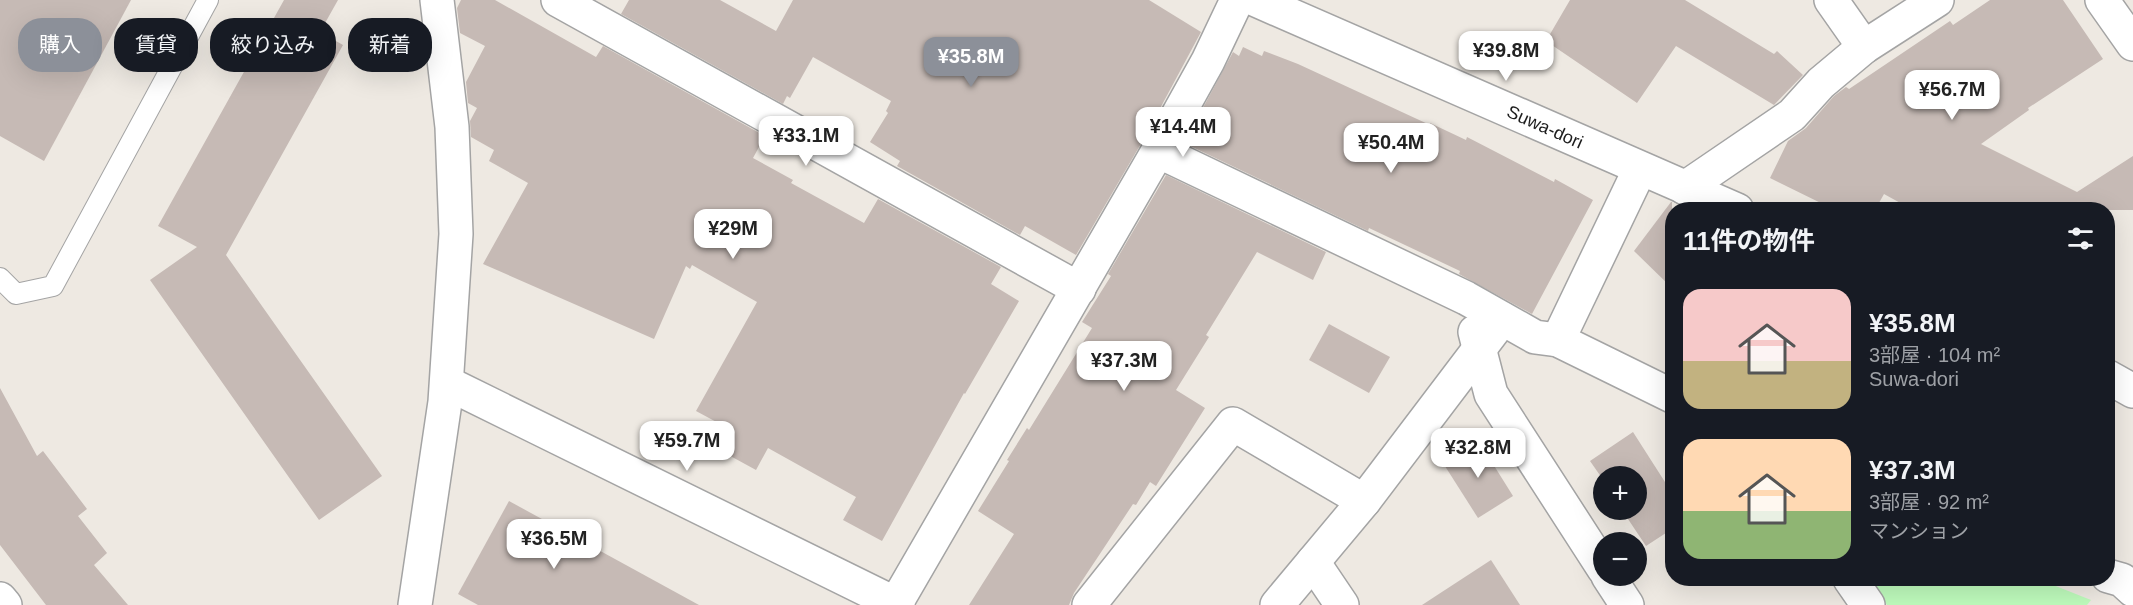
<!DOCTYPE html>
<html lang="ja">
<meta charset="utf-8">
<style>
:root{--surface:#171b24;--page:#20242c;--text:#f1f3f6;--muted:#9ea1a6;--accent:#8c9099}
body{margin:0;font-family:Helvetica,"Noto Sans JP",sans-serif;background:var(--page);color:var(--text);height:100vh;display:flex;flex-direction:column;font-size:22px;white-space:nowrap}
*{box-sizing:border-box;margin:0}
p{font-size:20px;color:var(--muted)}
.icon{flex:none;width:33px;height:33px;fill:none;stroke:currentColor;stroke-width:2;stroke-linecap:round;stroke-linejoin:round}
.map{position:relative;flex:1;overflow:hidden}
.side{position:absolute;left:1665px;top:202px;width:450px;height:384px;display:flex;flex-direction:column;background:var(--surface);border-radius:24px;box-shadow:0 6px 24px #0002}
.side>*{flex:none}
.guide{position:absolute;left:18px;top:18px;width:570px;height:54px;display:flex;gap:12px}
.controls{position:absolute;left:1593px;top:466px;display:grid;gap:12px}
.controls a{display:grid;place-items:center;width:54px;height:54px;border-radius:50%;background:var(--surface);box-shadow:0 6px 24px #0002;font-size:30px}
.price{position:absolute;translate:-50% -51px;padding:0 14px;border-radius:12px;background:#fff;color:#222;font-size:20px;line-height:39px;filter:drop-shadow(0 2px 3px #0008)}
.price::after{content:'';position:absolute;left:50%;top:36px;width:18px;height:14px;margin-left:-9px;background:inherit;clip-path:polygon(0 0,100% 0,50% 100%)}
.price.active{background:var(--accent);color:#fff}
ul{padding:0;list-style:none}
li{display:flex;align-items:center;gap:18px;height:150px;padding:0 18px}
li span{display:grid;place-items:center;flex:none;width:168px;height:120px;border-radius:18px;color:#555}
li>.icon{margin-inline-start:auto}
span .icon{width:72px;height:72px;fill:#fffc;stroke-width:1}
li b{font-size:26px}
h2{display:flex;justify-content:space-between;align-items:center;height:72px;padding:0 18px;font-size:26px}
.tag{padding:0 21px;border-radius:24px;background:var(--surface);box-shadow:0 6px 24px #0002;font-size:21px;line-height:54px}
.tag.active{background:var(--accent);color:#fff}
.map>svg:first-child{display:block}
</style>
<div class="map">
<svg width="2133" height="605" viewBox="0 0 2133 605">
<rect width="100%" height="100%" fill="#eee9e2"/>
<polygon fill="#befbbc" points="1870,579 2038,579 2091,600 2087,605 1887,605"/>
<g fill="#c6bab5">
<polygon points="0,0 131,0 44,161 0,136"/>
<polygon points="284,0 338,0 320,32 343,45 226,255 382,476 319,520 150,280 197,247 158,226"/>
<polygon points="461,0 495,0 596,57 603,46 765,136 753,158 793,180 791,183 864,223 878,199 1001,267 991,284 1019,301 965,394 964,393 882,541 843,520 856,497 768,448 756,470 723,452 735,432 696,411 757,302 692,265 690,269 686,266 654,339 483,264 528,183 489,161 494,150 471,137 470,121 477,108 468,103 466,82 485,46 460,33 457,8"/>
<polygon points="629,0 720,0 776,31 793,0 1149,0 1201,32 1142,142 1076,255 1025,226 1020,235 897,166 900,161 870,142 888,113 886,111 891,101 813,57 790,98 787,96 783,104 621,14"/>
<polygon points="1570,0 1685,0 1774,54 1777,51 1803,75 1774,105 1676,46 1637,103 1546,41"/>
<polygon points="1990,0 2063,0 2103,59 2028,108 2029,110 1981,144 2077,192 2133,156 2133,210 1913,210 1884,194 1875,210 1835,210 1770,178 1788,141 1806,128 1834,96 1846,87 1849,89 1950,21 1953,25"/>
<polygon points="1243,47 1262,56 1264,51 1298,64 1430,125 1430,123 1466,140 1467,137 1554,182 1555,179 1593,200 1532,314 1459,274 1460,271 1369,228 1368,231 1184,143 1233,52 1239,56"/>
<polygon points="1166,175 1326,252 1313,280 1257,252 1206,335 1209,337 1176,390 1205,408 1156,486 1150,482 1136,505 1133,504 1074,593 1069,605 969,605 1014,534 978,511 1009,461 1007,460 1027,428 1029,430 1092,328 1082,322 1111,276 1108,274"/>
<polygon points="1671,202 1672,202 1672,288 1634,251"/>
<polygon points="1329,324 1390,357 1369,393 1309,360"/>
<polygon points="0,388 37,456 43,451 87,509 78,516 107,553 94,565 128,605 46,605 0,545"/>
<polygon points="1633,432 1672,493 1672,529 1646,546 1622,510 1636,510 1636,477 1604,477 1604,481 1590,461"/>
<polygon points="1478,440 1513,496 1478,518 1443,463"/>
<polygon points="509,501 699,605 478,605 458,594"/>
<polygon points="1491,560 1520,605 1422,605"/>
</g>
<g fill="none" stroke-linecap="round" stroke-linejoin="round">
<g stroke="#a4a4a4" stroke-width="22">
<polyline id="service" points="0,278 16,294 53,286 208,0"/>
</g>
<g stroke="#a4a4a4" stroke-width="36">
<g id="minor">
<polyline points="558,0 1079,289"/>
<polyline points="1831,0 1864,47"/>
<polyline points="2102,0 2133,44"/>
<polyline points="1158,151 1466,298 1535,337 1558,340 1672,396"/>
<polyline points="1685,188 1792,115 1821,83 1864,47 1937,0"/>
<polyline points="1475,332 1491,394 1604,569"/>
<polyline points="1558,340 1640,169"/>
<polyline points="447,383 898,605"/>
<polyline points="1313,562 1342,605"/>
<polyline points="1608,576 1627,605"/>
<polyline points="2108,576 2122,580 2133,590"/>
<polyline points="1850,579 1868,605"/>
<polyline points="0,599 5,605"/>
<polyline points="415,605 445,402 456,234 452,127 437,0"/>
<polyline points="895,605 1158,151 1208,61 1237,0"/>
<polyline points="1089,605 1233,424 1364,501"/>
<polyline points="1277,605 1364,501 1502,319"/>
</g>
</g>
<g stroke="#a4a4a4" stroke-width="36">
<g id="tertiary">
<polyline points="1256,0 1737,210"/>
<polyline points="2108,377 2133,391"/>
</g>
</g>
<use href="#service" stroke="#fff" stroke-width="20"/>
<use href="#minor" stroke="#fff" stroke-width="33"/>
<use href="#tertiary" stroke="#fff" stroke-width="33"/>
</g>
<g text-anchor="middle" stroke-width="6" stroke-linejoin="round" paint-order="stroke">
<g font-size="18" fill="#1d1d1d" stroke="#fff">
<text transform="translate(1545 127) rotate(24)" y="6">Suwa-dori</text>
</g>
</g>
</svg>
<div class="controls">
<a>+</a>
<a>−</a>
</div>
<b class="price" style="left:1506px;top:82px">¥39.8M</b>
<b class="price active" style="left:971px;top:88px">¥35.8M</b>
<b class="price" style="left:1952px;top:121px">¥56.7M</b>
<b class="price" style="left:1183px;top:158px">¥14.4M</b>
<b class="price" style="left:806px;top:167px">¥33.1M</b>
<b class="price" style="left:1391px;top:174px">¥50.4M</b>
<b class="price" style="left:733px;top:260px">¥29M</b>
<b class="price" style="left:1124px;top:392px">¥37.3M</b>
<b class="price" style="left:687px;top:472px">¥59.7M</b>
<b class="price" style="left:1478px;top:479px">¥32.8M</b>
<b class="price" style="left:554px;top:570px">¥36.5M</b>
<div class="guide">
<a class="tag active">購入</a>
<a class="tag">賃貸</a>
<a class="tag">絞り込み</a>
<a class="tag">新着</a>
</div>
<section class="side">
<h2>11件の物件<svg class="icon" aria-label="filters" viewBox="0 0 24 24"><path d="M4 7h16M4 17h16"/><circle cx="9" cy="7" r="2"/><circle cx="15" cy="17" r="2"/></svg></h2>
<ul>
<li><span style="background:linear-gradient(#f6c9c9 60%,#c2b280 0)"><svg class="icon" aria-label="home" viewBox="0 0 24 24"><path d="M3 11l9-7 9 7M6 9v11h12V9"/></svg></span><div><b>¥35.8M</b><p>3部屋 · 104 m²</p><p>Suwa-dori</p></div></li>
<li><span style="background:linear-gradient(#ffd9b3 60%,#8fb573 0)"><svg class="icon" aria-label="home" viewBox="0 0 24 24"><path d="M3 11l9-7 9 7M6 9v11h12V9"/></svg></span><div><b>¥37.3M</b><p>3部屋 · 92 m²</p><p>マンション</p></div></li>
</ul>
</section>
</div>
